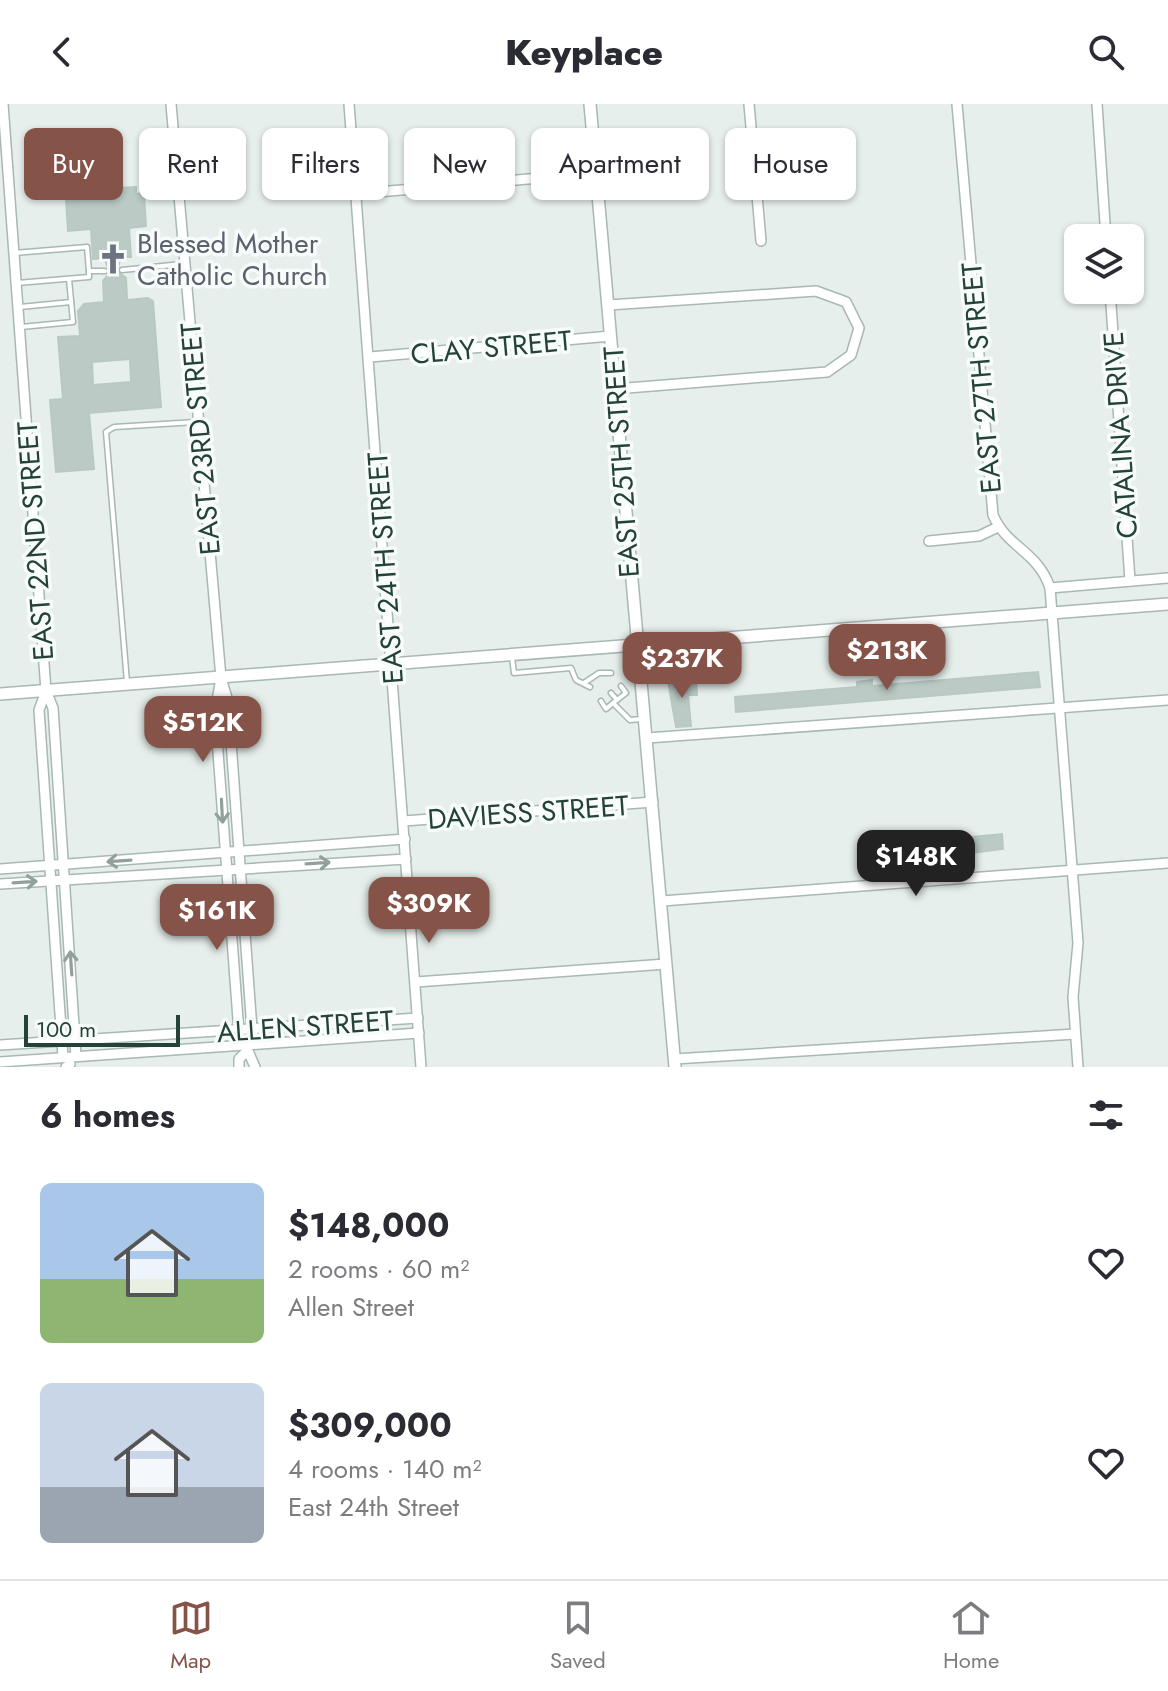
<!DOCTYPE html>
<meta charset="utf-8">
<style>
:root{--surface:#fff;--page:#f7f7f7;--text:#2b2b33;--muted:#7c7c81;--line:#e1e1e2;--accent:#855347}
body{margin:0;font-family:Jost,sans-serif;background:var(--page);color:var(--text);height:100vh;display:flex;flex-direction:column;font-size:30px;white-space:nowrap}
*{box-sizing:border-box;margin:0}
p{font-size:26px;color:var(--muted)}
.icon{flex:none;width:44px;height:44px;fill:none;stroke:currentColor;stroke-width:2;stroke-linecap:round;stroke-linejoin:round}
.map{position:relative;height:963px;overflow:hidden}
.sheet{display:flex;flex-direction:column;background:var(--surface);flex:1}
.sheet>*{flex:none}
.hud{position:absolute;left:24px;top:24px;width:1120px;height:72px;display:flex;gap:16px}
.buttons{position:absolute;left:1064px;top:120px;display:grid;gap:16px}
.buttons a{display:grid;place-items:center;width:80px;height:80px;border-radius:12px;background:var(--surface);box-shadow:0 2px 6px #0004;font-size:40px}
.scale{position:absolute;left:24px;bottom:20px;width:156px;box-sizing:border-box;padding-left:8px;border:4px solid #24423a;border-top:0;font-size:22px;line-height:28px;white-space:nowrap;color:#24423a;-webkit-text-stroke:6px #f7fbf9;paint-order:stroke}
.price{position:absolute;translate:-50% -68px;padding:0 18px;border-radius:16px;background:var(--accent);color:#fff;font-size:26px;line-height:52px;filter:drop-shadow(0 2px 4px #0008)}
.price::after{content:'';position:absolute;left:50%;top:48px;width:24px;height:18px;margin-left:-12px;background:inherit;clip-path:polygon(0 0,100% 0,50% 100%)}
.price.selected{background:#222;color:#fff}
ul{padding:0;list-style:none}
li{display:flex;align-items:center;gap:24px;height:200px;padding:0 40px}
li span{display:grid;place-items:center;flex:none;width:224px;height:160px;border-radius:12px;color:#555}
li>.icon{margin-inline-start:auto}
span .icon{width:96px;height:96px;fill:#fffc;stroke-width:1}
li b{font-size:34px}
h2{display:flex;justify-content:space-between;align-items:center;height:96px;padding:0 40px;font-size:34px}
.tag{padding:0 28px;border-radius:12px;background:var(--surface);box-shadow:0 2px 6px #0004;font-size:28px;line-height:72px}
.tag.selected{background:var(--accent);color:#fff}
header{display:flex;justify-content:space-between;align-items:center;height:104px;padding:0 40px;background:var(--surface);font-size:36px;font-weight:800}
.menu{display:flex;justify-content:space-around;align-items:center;height:112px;border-top:2px solid var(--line);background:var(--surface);font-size:22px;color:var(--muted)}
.menu a{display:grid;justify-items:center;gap:4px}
.menu .selected{color:var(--accent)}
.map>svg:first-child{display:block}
</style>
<header><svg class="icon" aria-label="back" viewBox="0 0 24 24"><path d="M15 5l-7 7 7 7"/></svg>Keyplace<svg class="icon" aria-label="search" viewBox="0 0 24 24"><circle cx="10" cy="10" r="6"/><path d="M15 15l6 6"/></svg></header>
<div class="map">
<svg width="1168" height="963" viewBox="0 0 1168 963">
<rect width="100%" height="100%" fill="#e6efeb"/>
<g fill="#bbcac4" stroke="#b8c9c2" stroke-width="2" fill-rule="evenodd">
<path d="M136,83V90L144,89L146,122L129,124L131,153H121L117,167L126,174L127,196L148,194L153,197L161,303L89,309L94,365L56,368L50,296L63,295L58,233L80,232L78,207L84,200L104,198L103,177L110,168L104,154L93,155L91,125L68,127L66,96L121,91L120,84ZM130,255L131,278L93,281L92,258Z"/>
<polygon points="1038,568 1040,583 736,608 735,593 857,583 857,578 872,576 872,582"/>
<polygon points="696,575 697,591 688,591 691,622 676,623 668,577"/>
<polygon points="1002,730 1003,745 964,750 962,734"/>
</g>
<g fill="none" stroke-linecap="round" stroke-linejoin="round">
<g stroke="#a8b8b2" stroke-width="7">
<g id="service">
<polyline points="14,149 87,143 89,167 105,167"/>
<polyline points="122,166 182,160"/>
<polyline points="17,179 89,173 89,167"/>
<polyline points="20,203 71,198"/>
<polyline points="21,223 73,218 69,175"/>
<polyline points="512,554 514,569 571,564 576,576 590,583"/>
<polyline points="127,578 106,328 114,323 196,318"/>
<polyline points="584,579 599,569 611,569"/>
<polyline points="611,589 617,596"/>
<polyline points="601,597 606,605 613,599 630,616 642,615"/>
<polyline points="613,599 626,589 621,582"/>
</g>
</g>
<g stroke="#a8b8b2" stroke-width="12">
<g id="minor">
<polyline points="3,0 46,587 53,604 76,952"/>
<polyline points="171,0 221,574 228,597 253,939"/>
<polyline points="349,0 421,963"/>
<polyline points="749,0 761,137"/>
<path d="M957,0L993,411C1007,444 1038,447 1050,484L1078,839L1073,893L1078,963"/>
<polyline points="1097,0 1106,134"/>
<polyline points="355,90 596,69"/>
<polyline points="1110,186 1130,477"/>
<polyline points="609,201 816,187 846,198 859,224 851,251 827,268 615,285"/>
<polyline points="370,253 611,232"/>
<polyline points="929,437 979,432 998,423"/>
<polyline points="1050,484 1168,474"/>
<polyline points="221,574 215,608 239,929"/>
<polyline points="46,587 39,606 63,953"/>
<polyline points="647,634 1168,596"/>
<polyline points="404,717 653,698"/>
<polyline points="0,765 405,735"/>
<polyline points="0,780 406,755"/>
<polyline points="662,797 1168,759"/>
<polyline points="416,878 666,860"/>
<polyline points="245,940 255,963"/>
<polyline points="0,941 418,914"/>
<polyline points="674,955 1075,930"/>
<polyline points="0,958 419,929"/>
<polyline points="66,963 70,960"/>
<polyline points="239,963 239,955 246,948"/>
</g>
</g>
<g stroke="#a8b8b2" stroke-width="14">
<g id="tertiary">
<polyline points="590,0 675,963"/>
<polyline points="0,590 1168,500"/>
</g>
</g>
<use href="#service" stroke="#fff" stroke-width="4"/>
<use href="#minor" stroke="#fff" stroke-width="9"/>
<use href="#tertiary" stroke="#fff" stroke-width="11"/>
</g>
<defs><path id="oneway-shaft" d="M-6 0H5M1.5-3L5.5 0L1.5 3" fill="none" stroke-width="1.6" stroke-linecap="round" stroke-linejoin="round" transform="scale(2)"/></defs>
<g stroke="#92a09c">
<use href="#oneway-shaft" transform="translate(222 707) rotate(87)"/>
<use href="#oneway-shaft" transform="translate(119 757) rotate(176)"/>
<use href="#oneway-shaft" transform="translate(318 759) rotate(-4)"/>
<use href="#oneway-shaft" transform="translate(25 778) rotate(-4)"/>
<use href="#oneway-shaft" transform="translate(71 859) rotate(-94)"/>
</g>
<defs>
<g id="church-bare" transform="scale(2.4)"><path d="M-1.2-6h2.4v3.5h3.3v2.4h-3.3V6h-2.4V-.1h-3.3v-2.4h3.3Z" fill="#6b7280" stroke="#f7fbf9" stroke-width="2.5" paint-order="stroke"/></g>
</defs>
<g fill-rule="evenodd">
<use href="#church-bare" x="113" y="155"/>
</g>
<g text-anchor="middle" stroke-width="7" stroke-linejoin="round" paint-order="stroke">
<g font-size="28" fill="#5b616d" stroke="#f7fbf9" text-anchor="start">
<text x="137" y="149">Blessed Mother<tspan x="137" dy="32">Catholic Church</tspan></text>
</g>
<g font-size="28" fill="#24423a" stroke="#f7fbf9">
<text transform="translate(491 243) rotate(-5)" y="10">CLAY STREET</text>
<text transform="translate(981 274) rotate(-95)" y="10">EAST 27TH STREET</text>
<text transform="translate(1120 331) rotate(-94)" y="10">CATALINA DRIVE</text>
<text transform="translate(200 335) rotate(-95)" y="10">EAST 23RD STREET</text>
<text transform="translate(621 358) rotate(-94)" y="10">EAST 25TH STREET</text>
<text transform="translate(35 437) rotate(-94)" y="10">EAST 22ND STREET</text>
<text transform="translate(385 464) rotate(-94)" y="10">EAST 24TH STREET</text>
<text transform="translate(528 708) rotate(-4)" y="10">DAVIESS STREET</text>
<text transform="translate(305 922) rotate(-4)" y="10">ALLEN STREET</text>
</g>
</g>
</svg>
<div class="buttons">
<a><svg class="icon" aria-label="layers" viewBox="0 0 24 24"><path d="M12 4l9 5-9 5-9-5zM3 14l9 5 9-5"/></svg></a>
</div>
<div class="scale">100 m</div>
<b class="price" style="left:887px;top:588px">$213K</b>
<b class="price" style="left:682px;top:596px">$237K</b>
<b class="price" style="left:203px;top:660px">$512K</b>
<b class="price selected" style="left:916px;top:794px">$148K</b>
<b class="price" style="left:429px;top:841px">$309K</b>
<b class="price" style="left:217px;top:848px">$161K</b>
<div class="hud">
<a class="tag selected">Buy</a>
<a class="tag">Rent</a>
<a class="tag">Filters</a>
<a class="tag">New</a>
<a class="tag">Apartment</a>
<a class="tag">House</a>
</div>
</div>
<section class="sheet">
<h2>6 homes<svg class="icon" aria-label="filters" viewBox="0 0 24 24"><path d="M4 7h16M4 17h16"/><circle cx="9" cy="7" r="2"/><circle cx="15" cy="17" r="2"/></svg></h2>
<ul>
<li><span style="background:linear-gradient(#a9c7e8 60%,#8fb573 0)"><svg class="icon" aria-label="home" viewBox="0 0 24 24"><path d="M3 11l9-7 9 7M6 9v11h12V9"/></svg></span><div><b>$148,000</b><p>2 rooms · 60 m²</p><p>Allen Street</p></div><svg class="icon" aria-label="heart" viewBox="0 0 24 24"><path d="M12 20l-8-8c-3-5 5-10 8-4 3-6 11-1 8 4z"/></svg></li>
<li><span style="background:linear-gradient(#c9d6e8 65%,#9aa5b1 0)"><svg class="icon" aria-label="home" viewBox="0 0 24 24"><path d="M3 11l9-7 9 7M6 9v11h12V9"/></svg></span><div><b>$309,000</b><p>4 rooms · 140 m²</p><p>East 24th Street</p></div><svg class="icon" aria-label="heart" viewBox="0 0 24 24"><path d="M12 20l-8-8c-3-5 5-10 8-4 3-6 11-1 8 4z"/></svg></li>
</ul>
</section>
<nav class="menu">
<a class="selected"><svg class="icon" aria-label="map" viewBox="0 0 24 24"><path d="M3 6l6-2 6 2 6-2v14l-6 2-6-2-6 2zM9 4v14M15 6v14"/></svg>Map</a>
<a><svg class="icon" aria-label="saved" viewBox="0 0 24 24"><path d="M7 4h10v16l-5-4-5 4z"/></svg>Saved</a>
<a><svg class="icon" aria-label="home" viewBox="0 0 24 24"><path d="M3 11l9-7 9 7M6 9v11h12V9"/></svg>Home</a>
</nav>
